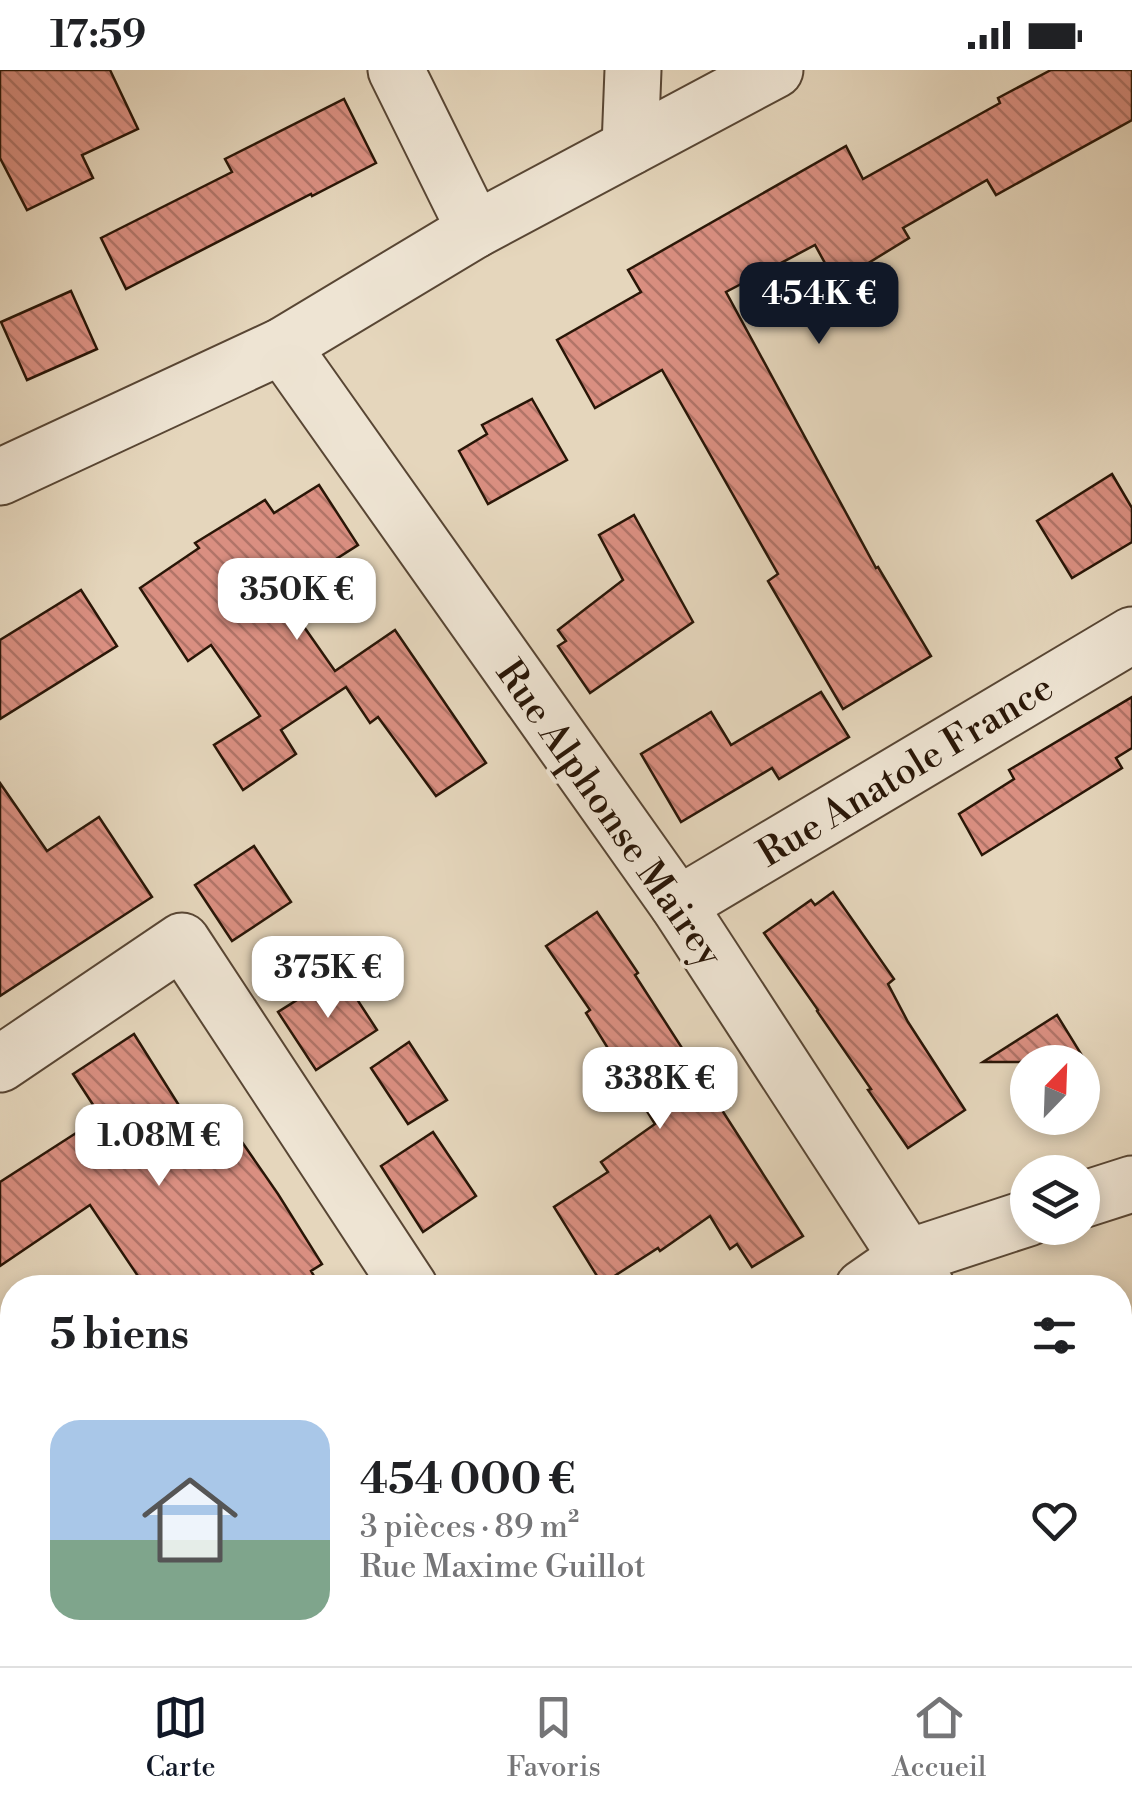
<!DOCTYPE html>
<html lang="fr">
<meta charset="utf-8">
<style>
:root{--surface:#fff;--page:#f6f6f6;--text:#202124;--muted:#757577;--line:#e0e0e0;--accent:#111827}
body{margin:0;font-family:"Libre Bodoni",serif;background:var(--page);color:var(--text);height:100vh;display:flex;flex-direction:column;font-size:38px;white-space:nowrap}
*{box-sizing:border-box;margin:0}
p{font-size:32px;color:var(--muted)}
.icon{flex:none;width:55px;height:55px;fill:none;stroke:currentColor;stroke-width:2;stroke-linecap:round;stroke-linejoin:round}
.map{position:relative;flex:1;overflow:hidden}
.details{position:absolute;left:0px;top:1205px;width:1132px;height:392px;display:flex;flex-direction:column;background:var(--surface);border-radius:40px 40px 0 0;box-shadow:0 5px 15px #0003}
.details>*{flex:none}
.needle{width:65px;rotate:23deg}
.buttons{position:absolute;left:1010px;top:975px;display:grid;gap:20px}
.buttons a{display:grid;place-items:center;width:90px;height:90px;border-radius:50%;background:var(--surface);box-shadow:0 5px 15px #0003;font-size:50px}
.price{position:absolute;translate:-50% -85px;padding:0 22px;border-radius:20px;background:#fff;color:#222;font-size:32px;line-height:65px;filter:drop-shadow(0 2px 5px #0008)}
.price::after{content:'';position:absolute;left:50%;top:60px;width:30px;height:22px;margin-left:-15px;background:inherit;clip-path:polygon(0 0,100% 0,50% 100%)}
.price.active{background:var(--accent);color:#fff}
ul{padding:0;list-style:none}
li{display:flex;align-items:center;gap:30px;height:250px;padding:0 50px}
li+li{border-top:2px solid var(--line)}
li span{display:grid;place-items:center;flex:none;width:280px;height:200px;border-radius:30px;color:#555}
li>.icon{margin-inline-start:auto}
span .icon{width:120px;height:120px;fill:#fffc;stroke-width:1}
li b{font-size:42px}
h2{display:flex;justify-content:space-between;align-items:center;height:120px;padding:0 50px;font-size:42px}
.status{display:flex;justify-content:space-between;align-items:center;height:70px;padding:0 50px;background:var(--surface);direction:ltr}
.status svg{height:28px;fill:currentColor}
.tab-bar{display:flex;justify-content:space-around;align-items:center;height:140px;border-top:2px solid var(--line);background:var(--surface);font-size:28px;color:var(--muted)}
.tab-bar a{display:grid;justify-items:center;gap:5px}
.tab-bar .active{color:var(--accent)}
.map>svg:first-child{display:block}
</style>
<div class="status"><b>17:59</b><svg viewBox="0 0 49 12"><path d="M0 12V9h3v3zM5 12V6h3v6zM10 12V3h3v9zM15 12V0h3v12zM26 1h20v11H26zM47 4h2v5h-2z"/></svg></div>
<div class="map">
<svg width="1132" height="1596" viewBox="0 0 1132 1596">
<defs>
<pattern id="building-back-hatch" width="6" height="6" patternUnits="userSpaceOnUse" patternTransform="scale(2.5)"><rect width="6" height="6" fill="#da8f81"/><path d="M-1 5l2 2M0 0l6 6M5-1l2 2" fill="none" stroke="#b17468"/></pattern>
</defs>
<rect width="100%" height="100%" fill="#e5d6bc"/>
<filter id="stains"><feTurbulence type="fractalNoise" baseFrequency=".002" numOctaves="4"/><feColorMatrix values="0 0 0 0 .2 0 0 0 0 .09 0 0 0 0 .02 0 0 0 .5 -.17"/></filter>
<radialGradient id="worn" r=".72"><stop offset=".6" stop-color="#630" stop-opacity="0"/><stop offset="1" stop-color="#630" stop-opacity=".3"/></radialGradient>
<g fill="url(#building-back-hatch)" stroke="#291607" stroke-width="2.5">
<polygon points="0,0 110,0 138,59 82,85 93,108 27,140 0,88"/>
<polygon points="1051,0 1132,0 1132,50 996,125 987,110 903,158 909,168 836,213 815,175 726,222 876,498 878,497 931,586 843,639 768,511 778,504 662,300 595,338 557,270 641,222 628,200 846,76 863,109 1000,33 998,28"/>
<polygon points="344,29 376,93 312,126 311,124 126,219 101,168 232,102 225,89"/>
<polygon points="71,221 97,279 27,310 1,252"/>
<polygon points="532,329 567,390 488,434 459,381 487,364 482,355"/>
<polygon points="1112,404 1132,438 1132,472 1072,508 1037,451"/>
<polygon points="319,415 358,475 281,524 335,601 395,560 486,693 436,726 378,647 370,653 346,617 281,660 296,684 243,720 214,675 260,646 211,575 188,591 140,518 199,478 195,473 265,430 274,443"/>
<polygon points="634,445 693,552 590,623 558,576 566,571 558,560 623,510 599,465"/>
<polygon points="81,520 117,576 0,649 0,570"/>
<polygon points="821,622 849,667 779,709 772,698 681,752 641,684 711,642 731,675"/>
<polygon points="1132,627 1132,678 1116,688 1122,698 982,785 959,744 1014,709 1009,700"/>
<polygon points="0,713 47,781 99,747 152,827 0,926"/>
<polygon points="254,776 291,832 232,871 195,815"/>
<polygon points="833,822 894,909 888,914 908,952 965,1040 908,1078 868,1020 871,1019 817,941 818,940 764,863 811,830 815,835"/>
<polygon points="597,842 638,903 635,905 803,1166 752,1197 737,1174 730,1179 710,1146 660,1181 658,1178 602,1214 554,1137 608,1102 601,1092 655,1054 586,943 590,940 546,876"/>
<polygon points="340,903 377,960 316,1000 278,942"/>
<polygon points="1057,945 1086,992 983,992"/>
<polygon points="134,964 197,1064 224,1046 278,1124 322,1194 311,1201 321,1218 146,1218 90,1135 0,1196 0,1112 101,1047 73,1004"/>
<polygon points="409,972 447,1030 408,1054 371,998"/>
<polygon points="433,1062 476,1126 423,1162 381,1096"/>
</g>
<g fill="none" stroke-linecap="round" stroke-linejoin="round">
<g stroke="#584634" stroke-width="59">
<g id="minor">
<polyline points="396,0 475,160"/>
<polyline points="630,77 633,0"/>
<polyline points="282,276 678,835 927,1218"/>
<polyline points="0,407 282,276 475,160 775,0"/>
<polyline points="678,835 1132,565"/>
<polyline points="0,994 182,871 410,1218"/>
<polyline points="1082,1130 1132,1114"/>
<polyline points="863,1218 906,1188 1028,1148"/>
<polyline points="0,1369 12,1388"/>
<polyline points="1120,1498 1132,1516"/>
<polyline points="143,1585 151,1596"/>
<polyline points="457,1585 464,1596"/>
<polyline points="399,1596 408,1585"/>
</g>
</g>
<polyline stroke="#291607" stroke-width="6" stroke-dasharray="8 5" stroke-linecap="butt" points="1120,1293 1132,1298"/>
<use href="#minor" stroke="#eee4d3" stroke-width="55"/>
</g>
<g text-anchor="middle" stroke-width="8" stroke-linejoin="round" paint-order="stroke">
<g font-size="38" fill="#291607" stroke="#eee4d3">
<text transform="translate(905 700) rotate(-31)" y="13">Rue Anatole France</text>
<text transform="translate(610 743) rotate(55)" y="13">Rue Alphonse Mairey</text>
</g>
</g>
<rect width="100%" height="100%" filter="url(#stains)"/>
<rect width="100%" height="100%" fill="url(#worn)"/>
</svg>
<div class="buttons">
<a><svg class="needle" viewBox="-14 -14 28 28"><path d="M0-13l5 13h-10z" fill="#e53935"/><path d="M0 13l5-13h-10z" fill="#757577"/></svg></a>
<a><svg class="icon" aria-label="layers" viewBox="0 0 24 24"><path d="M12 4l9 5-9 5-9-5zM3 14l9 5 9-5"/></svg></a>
</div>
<b class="price active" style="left:819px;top:277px">454K €</b>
<b class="price" style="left:297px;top:573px">350K €</b>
<b class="price" style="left:328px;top:951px">375K €</b>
<b class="price" style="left:660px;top:1062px">338K €</b>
<b class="price" style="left:159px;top:1119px">1.08M €</b>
<section class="details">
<h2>5 biens<svg class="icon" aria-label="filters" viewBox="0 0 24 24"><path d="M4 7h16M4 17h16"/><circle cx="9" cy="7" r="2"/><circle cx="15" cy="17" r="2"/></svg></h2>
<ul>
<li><span style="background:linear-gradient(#a9c7e8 60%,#7fa58c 0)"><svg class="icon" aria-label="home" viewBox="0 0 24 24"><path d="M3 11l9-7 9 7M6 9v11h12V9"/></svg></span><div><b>454 000 €</b><p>3 pièces · 89 m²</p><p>Rue Maxime Guillot</p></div><svg class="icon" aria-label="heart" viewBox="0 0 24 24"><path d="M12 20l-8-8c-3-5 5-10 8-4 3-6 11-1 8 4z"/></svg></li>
</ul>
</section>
</div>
<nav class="tab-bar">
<a class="active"><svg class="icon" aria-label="map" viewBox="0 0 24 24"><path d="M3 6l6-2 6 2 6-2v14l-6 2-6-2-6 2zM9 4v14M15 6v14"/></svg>Carte</a>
<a><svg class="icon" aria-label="saved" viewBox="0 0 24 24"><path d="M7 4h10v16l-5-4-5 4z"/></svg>Favoris</a>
<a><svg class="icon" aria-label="home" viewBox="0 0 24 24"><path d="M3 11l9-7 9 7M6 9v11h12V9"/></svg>Accueil</a>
</nav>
